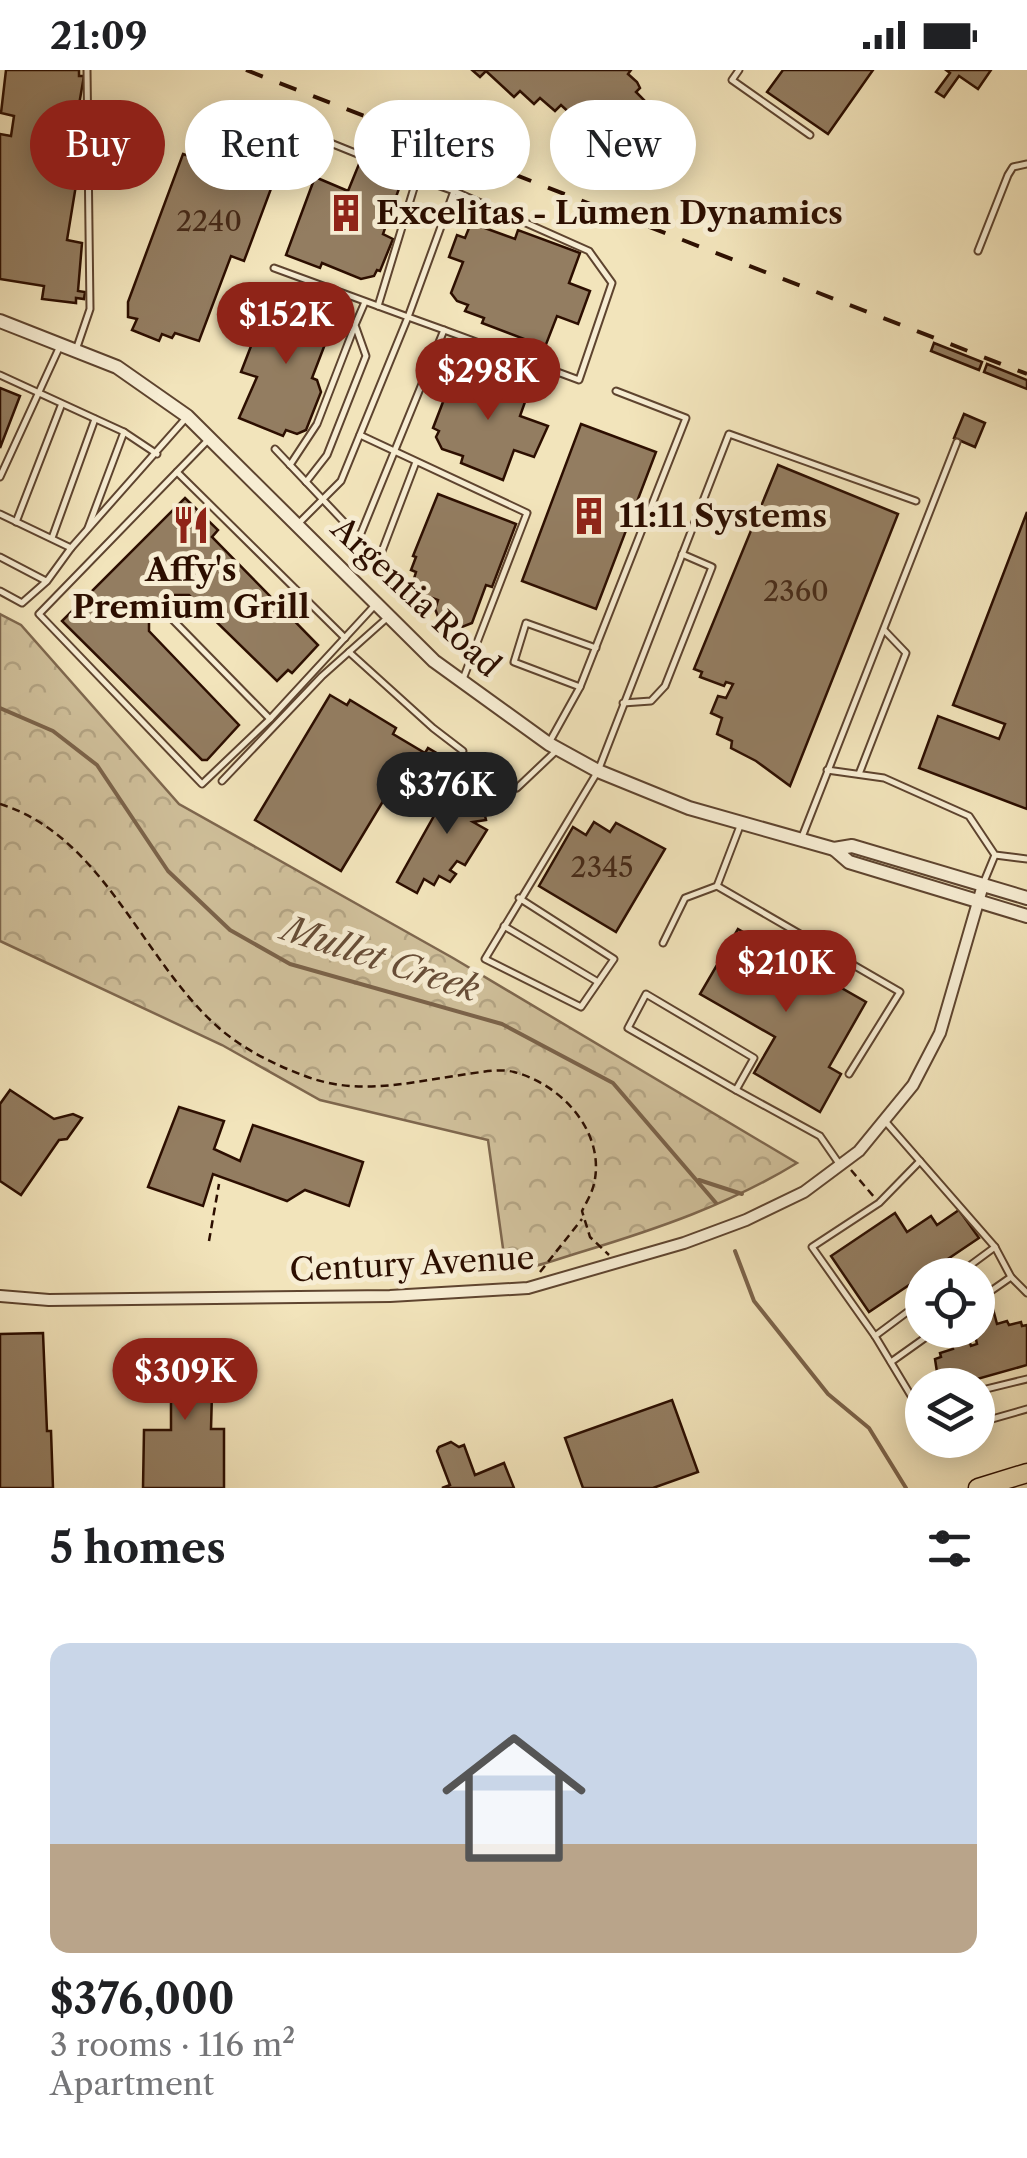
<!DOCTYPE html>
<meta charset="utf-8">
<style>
:root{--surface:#fff;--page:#f6f6f6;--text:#202124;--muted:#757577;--accent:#8f2418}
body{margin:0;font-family:"Libre Caslon Text",serif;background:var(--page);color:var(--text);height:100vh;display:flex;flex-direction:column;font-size:38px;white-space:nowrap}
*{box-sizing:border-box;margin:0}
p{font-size:32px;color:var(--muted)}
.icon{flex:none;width:55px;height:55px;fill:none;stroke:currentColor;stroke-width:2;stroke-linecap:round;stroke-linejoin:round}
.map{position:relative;height:1418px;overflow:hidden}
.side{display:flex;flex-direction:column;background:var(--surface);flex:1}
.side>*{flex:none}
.hud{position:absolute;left:30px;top:30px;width:968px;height:90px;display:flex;gap:20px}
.controls{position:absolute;left:905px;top:1188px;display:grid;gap:20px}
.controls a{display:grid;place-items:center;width:90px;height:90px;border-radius:50%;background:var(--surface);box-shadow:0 5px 25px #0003;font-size:50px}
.price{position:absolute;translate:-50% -85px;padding:0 22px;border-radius:35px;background:var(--accent);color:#fff;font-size:32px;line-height:65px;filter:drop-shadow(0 2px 5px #0008)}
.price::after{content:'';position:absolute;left:50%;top:60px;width:30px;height:22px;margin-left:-15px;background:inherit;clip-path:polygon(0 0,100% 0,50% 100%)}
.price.current{background:#222;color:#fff}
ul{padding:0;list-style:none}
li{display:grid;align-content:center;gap:20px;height:530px;padding:0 50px}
li span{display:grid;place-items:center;height:310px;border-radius:20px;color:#555}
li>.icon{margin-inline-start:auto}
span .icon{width:180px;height:180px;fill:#fffc;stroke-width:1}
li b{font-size:42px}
h2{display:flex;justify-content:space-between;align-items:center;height:120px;padding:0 50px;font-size:42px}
.chip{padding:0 35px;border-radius:45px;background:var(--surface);box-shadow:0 5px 25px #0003;font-size:35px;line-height:90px}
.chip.current{background:var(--accent);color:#fff}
.status{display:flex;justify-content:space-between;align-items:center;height:70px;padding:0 50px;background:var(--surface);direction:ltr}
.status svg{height:28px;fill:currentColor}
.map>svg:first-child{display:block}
</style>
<div class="status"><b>21:09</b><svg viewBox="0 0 49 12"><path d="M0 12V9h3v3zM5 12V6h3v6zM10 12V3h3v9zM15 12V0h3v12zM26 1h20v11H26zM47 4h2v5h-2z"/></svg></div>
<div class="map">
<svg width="1027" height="1418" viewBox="0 0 1027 1418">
<defs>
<pattern id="forest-crowns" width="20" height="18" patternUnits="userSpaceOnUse" patternTransform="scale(2.5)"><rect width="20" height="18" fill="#d0c09b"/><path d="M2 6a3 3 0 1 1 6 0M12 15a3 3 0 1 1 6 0" fill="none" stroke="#b3a484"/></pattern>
</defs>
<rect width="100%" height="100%" fill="#f2e4bb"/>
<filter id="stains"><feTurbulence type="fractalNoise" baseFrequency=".002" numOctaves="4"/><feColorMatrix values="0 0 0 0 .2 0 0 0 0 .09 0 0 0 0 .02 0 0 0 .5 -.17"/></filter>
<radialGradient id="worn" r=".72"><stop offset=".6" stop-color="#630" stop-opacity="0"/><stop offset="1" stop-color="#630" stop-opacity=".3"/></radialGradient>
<path fill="url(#forest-crowns)" stroke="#7e674e" stroke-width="2.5" d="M0,544L21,555L179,734L453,888L797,1093C730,1134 657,1159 581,1182C557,1189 531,1200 506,1200L488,1070L320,1030L222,975L0,871Z"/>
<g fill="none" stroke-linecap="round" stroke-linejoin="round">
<g stroke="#7b634a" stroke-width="4">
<polyline points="0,638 53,661 97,695 168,801 230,860 290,894 502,954 613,1013 716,1133"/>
<polyline points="699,1110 742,1124"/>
<polyline points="735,1181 754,1231 828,1324 869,1358 906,1418"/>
</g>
</g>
<g fill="#937d61" stroke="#2c0e00" stroke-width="2.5">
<polygon points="6,0 79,0 79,6 84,6 76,52 86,54 67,170 82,173 78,221 85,222 84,229 76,228 76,233 42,229 44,216 0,209 0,64 11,66 14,46 1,43"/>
<polygon points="472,0 631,0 628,4 637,12 640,18 636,22 644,30 616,61 603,49 597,55 582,41 575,48 561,35 555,41 540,28 534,34 520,21 514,27 486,1 480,7"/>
<polygon points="783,0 873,0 828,64 767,22"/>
<polygon points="946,0 991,0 978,19 959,6 944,27 936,22 950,3"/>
<polygon points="183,84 272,116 244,191 231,186 199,271 175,263 172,268 162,264 159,271 132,260 137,249 128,247 128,232"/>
<polygon points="359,94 402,110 383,164 393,169 380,201 377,200 374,206 361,209 322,193 320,198 286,185 315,107 348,121"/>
<polygon points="471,153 515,169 518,160 580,183 569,213 590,221 578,254 557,246 545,277 482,253 484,248 465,241 468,235 457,231 451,223 463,192 449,187 457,165 465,168"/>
<polygon points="303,230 337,243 312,308 317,310 321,322 306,360 297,364 286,360 283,366 239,348 257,307 241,302 265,240"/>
<polygon points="934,273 982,292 979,300 931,281"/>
<polygon points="478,294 531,315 520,346 548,356 534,387 514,380 503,410 461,393 463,386 442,379 436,367 439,361 433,358 448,319 465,326"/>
<polygon points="987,294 1027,310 1027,319 984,302"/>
<polygon points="0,318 20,326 0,378"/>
<polygon points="964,344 985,353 975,377 954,368"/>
<polygon points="581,354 656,382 596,539 522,511"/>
<polygon points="778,395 898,444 790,716 756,691 731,678 732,671 717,664 722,648 711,643 718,626 726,628 733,614 726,612 724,616 700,607 702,602 694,599"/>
<polygon points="438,424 516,454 492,517 486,515 472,553 462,557 439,549 435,539 438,530 418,523 413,512 416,502 411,500 416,487 413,486"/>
<polygon points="185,428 218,460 212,467 318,575 292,603 288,600 277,611 189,525 165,525 149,542 149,561 239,655 207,690 202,690 62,551"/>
<polygon points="1027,442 1027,739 919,698 938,646 999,669 1005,654 953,635"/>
<polygon points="330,625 347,635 350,630 396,658 393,664 425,683 428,678 445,688 424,724 397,708 341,801 255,750"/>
<polygon points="458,703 483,717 470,740 483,737 486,750 473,752 487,760 465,795 457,791 450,800 456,804 450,812 439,806 434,815 424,809 417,823 397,812"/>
<polygon points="594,752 610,762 616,753 665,779 616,862 539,816 573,757 586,765"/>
<polygon points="738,859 866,932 829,997 841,1004 820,1042 754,1003 775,967 700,924"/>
<polygon points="10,1020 54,1049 73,1044 82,1048 67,1069 59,1070 21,1125 0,1111 0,1034"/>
<polygon points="179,1037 224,1051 214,1079 240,1091 253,1055 363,1092 349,1136 305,1120 287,1131 213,1104 203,1136 148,1117"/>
<polygon points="959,1140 979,1168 869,1242 831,1186 895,1143 907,1162 931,1146 937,1155"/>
<polygon points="993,1239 997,1254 1007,1251 1009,1255 1021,1252 1022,1256 1027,1255 1027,1295 963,1313 939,1315 935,1289 941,1287 940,1283 953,1279 952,1275 969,1270 971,1276 977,1274 975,1265 979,1263 978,1243"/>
<polygon points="43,1263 47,1361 51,1361 53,1418 0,1418 0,1264"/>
<polygon points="130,1292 240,1293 240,1323 212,1323 211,1359 224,1359 224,1418 143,1418 144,1360 171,1360 171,1327 130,1326"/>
<polygon points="672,1330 698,1402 653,1418 583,1418 565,1368"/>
<polygon points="451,1372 459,1377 464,1375 475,1405 504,1393 514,1418 442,1418 450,1415 437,1381 439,1377"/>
</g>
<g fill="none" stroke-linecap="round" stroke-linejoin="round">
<g stroke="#5e442f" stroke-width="9">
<g id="service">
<polyline points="739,0 732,10 810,65"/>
<polyline points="328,72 417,108"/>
<polyline points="978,181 1008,105 1013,97 1027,94"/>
<polyline points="274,198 408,247 341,411 299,453"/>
<polyline points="444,260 579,310 612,213 589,181 454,121"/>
<polyline points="76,280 90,239 87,0"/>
<polyline points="0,305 124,362 157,384"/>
<polyline points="360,365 527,443 463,609"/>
<polyline points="208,370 39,544 202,714 270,649 376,534"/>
<polyline points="275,379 379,489 416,392"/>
<polyline points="290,395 317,354 354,258"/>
<polyline points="177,402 345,568"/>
<polyline points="0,407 60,276"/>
<polyline points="306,412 327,385 366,286 355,255 365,232"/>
<polyline points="0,444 71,478"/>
<polyline points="16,452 61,336"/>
<polyline points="88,458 124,362"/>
<polyline points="52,468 95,349"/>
<polyline points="359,468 444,260 408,247 454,121 417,108 378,236"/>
<polyline points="0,487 46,511"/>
<polyline points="0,521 22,533 47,511 71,478 186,348"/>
<polyline points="172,549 270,649"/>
<polyline points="349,582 433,658 463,681"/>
<polyline points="580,617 514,592 526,553 596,578"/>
<polyline points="623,633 651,631 665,616 712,497 682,484"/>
<polyline points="550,671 580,617 686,348 616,321"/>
<polyline points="478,692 517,718 556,681"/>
<polyline points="827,700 884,708 969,746 995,785 1027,789"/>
<polyline points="859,704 906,583 884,560"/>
<polyline points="222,711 322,606 387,548"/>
<polyline points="802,767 957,372"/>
<polyline points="983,814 995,785"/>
<polyline points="717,816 900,922 849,1004"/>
<polyline points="519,828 614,889 581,937 485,889 598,701 729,364 916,431"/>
<polyline points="504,856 598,912"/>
<polyline points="663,873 685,828 717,816 740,756"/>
<polygon points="646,924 754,988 736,1020 628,958"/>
<polyline points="736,1020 820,1066 840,1095"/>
<polyline points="885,1051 995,1177 1011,1207 1027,1223"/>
<polyline points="920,1091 879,1133 812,1177 875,1266 922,1344"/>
<polyline points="957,1205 995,1177"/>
<polyline points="978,1230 1011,1207"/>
<polyline points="875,1266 922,1231"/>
<polyline points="891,1292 936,1260"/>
<polyline points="978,1321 1027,1309"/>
<polyline points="978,1353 1027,1339"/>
</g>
</g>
<g stroke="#5e442f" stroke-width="14">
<polyline id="minor" points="0,1226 49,1230 390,1226 528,1218 684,1173 746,1150 804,1122 859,1081 913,1015 940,963 983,815"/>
</g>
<g stroke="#5e442f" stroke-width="16">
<g id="tertiary">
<polyline points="0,251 117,297 187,346 434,591 549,674 598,701 689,738 834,779 852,776 1027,828"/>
<polyline points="834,779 849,792 1027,846"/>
</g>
</g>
<g stroke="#2c0e00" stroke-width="21">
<polyline id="motorway" points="978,1418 1027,1403"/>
</g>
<g stroke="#2c0e00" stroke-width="2.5" stroke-dasharray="8 5" stroke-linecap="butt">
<path d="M0,734C104,766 142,891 219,958C243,979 275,995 305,1006C358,1026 406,1013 461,1005C476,1003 499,998 514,1002C561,1014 606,1062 594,1114C592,1123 586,1133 582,1141L590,1167L609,1185"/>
<polyline points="851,1100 875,1128"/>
<polyline points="209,1171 219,1114"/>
<polyline points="540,1202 582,1149"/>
</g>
<use href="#service" stroke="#f7edd3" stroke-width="5"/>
<use href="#minor" stroke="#f7edd3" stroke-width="10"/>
<use href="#tertiary" stroke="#f7edd3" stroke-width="12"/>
<use href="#motorway" stroke="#f2e4bb" stroke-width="18"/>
<polyline stroke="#2c0e00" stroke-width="4" stroke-dasharray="18 18" stroke-linecap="butt" points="246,0 1027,304"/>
</g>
<defs>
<g id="building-bare" transform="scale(3)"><path d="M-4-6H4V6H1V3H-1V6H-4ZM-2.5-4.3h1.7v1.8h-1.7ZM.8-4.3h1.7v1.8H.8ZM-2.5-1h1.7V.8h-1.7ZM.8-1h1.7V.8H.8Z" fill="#8f2418" stroke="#f7edd3" stroke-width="2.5" paint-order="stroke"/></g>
<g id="restaurant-bare" transform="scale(3)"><path d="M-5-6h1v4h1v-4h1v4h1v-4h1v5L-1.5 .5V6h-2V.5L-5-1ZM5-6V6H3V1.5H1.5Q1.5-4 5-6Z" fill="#8f2418" stroke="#f7edd3" stroke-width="2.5" paint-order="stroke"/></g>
</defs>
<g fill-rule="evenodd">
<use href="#building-bare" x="346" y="143"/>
<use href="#building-bare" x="589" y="446"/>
<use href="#restaurant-bare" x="191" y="455"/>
</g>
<g text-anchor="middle" stroke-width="10" stroke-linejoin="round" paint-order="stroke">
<g font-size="28" fill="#462a18">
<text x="209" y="161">2240</text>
<text x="796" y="531">2360</text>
<text x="602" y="807">2345</text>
</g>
<g font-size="32" font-weight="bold" fill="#2c0e00" stroke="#f7edd3" text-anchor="start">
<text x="376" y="154">Excelitas - Lumen Dynamics</text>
<text x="619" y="457">11:11 Systems</text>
<text x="191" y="511" text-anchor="middle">Affy's<tspan x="191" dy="37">Premium Grill</tspan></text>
</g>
<g font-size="32" fill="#2c0e00" stroke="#f7edd3">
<text transform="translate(416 527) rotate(43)" y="11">Argentia Road</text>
<text transform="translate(412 1194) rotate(-3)" y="11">Century Avenue</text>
</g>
<g font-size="35" font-style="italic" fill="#674d37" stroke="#f7edd3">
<text transform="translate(381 889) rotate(18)" y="12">Mullet Creek</text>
</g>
</g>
<rect width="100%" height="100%" filter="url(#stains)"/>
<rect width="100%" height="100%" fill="url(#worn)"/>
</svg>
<div class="controls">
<a><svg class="icon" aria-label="locate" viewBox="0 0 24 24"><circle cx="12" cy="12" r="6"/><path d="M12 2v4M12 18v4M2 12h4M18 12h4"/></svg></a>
<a><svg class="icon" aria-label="layers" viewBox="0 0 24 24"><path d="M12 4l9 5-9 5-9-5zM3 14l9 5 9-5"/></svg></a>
</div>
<b class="price" style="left:286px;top:297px">$152K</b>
<b class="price" style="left:488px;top:353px">$298K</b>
<b class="price current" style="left:447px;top:767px">$376K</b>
<b class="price" style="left:786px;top:945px">$210K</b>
<b class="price" style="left:185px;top:1353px">$309K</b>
<div class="hud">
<a class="chip current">Buy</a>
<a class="chip">Rent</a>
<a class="chip">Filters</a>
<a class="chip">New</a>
</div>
</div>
<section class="side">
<h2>5 homes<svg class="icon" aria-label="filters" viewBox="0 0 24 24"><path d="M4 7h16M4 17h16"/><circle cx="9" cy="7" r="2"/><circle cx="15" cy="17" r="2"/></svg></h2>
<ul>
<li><span style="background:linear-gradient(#c9d6e8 65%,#b9a48a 0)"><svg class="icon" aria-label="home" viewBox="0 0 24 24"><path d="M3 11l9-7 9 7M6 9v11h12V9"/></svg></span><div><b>$376,000</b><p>3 rooms · 116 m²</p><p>Apartment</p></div></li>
</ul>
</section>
